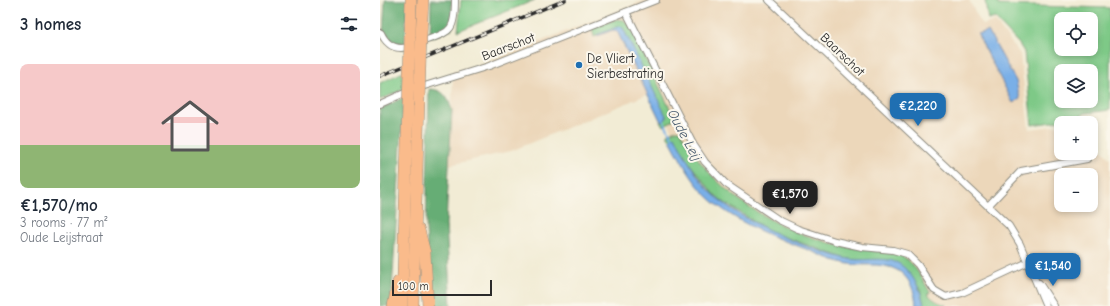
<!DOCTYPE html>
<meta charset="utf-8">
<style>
:root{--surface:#fff;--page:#f6f6f7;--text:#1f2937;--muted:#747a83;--accent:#1f6fb2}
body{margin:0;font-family:"Comic Neue",sans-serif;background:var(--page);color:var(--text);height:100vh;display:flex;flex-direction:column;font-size:15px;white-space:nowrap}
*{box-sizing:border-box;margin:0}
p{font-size:13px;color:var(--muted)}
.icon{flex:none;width:22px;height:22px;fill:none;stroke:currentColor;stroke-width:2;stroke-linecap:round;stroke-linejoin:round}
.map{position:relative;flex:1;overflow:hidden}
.drawer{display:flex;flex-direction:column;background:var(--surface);width:380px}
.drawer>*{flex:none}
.buttons{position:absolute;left:674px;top:12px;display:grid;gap:8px}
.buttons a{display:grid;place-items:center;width:44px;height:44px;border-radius:8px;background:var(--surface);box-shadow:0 2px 6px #0003;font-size:20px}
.scale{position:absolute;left:12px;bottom:10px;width:100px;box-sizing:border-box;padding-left:4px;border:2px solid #2b2b2b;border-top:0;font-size:11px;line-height:14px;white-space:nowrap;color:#2b2b2b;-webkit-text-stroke:3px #fbf7ec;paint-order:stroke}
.price{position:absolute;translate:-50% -34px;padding:0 9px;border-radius:8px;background:var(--accent);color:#fff;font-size:13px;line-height:26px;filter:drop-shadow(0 1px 2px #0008)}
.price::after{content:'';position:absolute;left:50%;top:24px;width:12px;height:9px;margin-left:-6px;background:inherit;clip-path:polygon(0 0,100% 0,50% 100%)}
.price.active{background:#222;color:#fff}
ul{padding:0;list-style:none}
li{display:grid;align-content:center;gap:8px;height:212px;padding:0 20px}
li span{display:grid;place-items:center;height:124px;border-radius:8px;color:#555}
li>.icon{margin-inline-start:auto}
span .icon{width:72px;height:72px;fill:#fffc;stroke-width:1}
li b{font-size:17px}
h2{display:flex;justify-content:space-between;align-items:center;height:48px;padding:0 20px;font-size:17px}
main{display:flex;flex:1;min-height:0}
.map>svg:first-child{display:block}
</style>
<main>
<section class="drawer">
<h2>3 homes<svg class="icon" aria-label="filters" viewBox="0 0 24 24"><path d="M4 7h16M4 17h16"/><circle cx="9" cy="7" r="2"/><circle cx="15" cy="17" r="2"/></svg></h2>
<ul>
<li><span style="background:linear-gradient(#f6c9c9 65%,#8fb573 0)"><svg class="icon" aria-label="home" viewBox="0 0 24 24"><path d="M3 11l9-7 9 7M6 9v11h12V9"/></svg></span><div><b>€1,570/mo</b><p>3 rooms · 77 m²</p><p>Oude Leijstraat</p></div></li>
</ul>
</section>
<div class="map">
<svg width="730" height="306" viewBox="0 0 730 306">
<rect width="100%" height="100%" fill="#fbf7ec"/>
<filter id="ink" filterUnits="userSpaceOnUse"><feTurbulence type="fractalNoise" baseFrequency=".025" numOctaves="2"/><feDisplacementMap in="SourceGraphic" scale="8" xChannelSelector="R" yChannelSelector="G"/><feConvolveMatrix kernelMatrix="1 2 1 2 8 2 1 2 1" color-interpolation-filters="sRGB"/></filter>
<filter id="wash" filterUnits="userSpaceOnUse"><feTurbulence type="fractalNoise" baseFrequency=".012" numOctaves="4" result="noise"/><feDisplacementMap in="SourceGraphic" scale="16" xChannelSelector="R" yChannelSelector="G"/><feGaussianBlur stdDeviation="0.9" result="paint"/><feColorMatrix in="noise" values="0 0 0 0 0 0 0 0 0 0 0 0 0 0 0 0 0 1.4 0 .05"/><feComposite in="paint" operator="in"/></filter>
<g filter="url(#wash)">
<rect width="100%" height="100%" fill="#f2ecd5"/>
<path fill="#ecd7ba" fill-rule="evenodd" d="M265,0H589L602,25L615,21L640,54L649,129L681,125V153H711V137L730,159V306H544L540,289L526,270L476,260L342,201L295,136L273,92L131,151L70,165L73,72L93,68ZM681,175H711V205H681Z"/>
<g fill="#7ec987" stroke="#547a59" fill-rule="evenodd">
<polygon points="81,0 155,0 78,31"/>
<path d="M605,0H618V5L730,8V110L705,113L698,118L652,125L644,52L639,44L615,18L608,20ZM681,19H711V49H681ZM681,71H711V101H681Z"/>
<polygon points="237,19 244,20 250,26 294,117 292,121 283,126 280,121 286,119 240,26 214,37 212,28"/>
<polygon points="23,72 24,89 0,100 0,83"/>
<path d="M296,130H300C331,192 396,232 463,246C478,249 514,251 525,258C536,265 543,281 550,292L548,294C552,299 558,303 565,304L566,306H544L540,289L526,270L464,258L399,235L383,227L342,201L333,193L306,159L295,137L290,140L287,134Z"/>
</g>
<g fill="#66ad74" stroke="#486c50">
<polygon points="5,0 27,0 25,48 23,49 3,34"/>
<polygon points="51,0 72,0 72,29 50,38"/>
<path d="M49,89C64,89 68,98 72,110L66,224L71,306H50L46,229Z"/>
<polygon points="24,97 11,306 0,306 0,109"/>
</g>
<g fill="#79afe7" stroke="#526d89">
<polygon points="240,26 243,28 287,118 281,122 237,31 233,30 217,36 216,35"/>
<polygon points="608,31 636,81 640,99 633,103 599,37 598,34"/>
<path d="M295,136C305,157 317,178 333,194C362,222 425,248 464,258C481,263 502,255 518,263C532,271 542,291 544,306H536C536,293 529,276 517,270C501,261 478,268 460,262C448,259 437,253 426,249C391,236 355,223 327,196C311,180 301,160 290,140Z"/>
</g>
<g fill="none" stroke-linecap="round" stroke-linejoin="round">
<polyline stroke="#79afe7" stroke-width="2" points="282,118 293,139"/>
</g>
</g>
<g filter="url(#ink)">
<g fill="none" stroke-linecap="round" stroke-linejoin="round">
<g stroke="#8e8c80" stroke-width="8">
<g id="street">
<polyline points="389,0 629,226 640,244 666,306"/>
<polyline points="246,12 313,144 325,162 346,184 399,220 418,229 455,241 482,247 513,250 527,254 538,265 554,290 566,297 582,293 648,262"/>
<path d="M1,33C7,46 17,51 31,46"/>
<path d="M39,43C69,31 75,35 75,0"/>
<polyline points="38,88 109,66 276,0"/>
<polyline points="0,104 29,91"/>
<polyline points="608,206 641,171 707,159"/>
<polyline points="659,283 674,306"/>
</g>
</g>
<g stroke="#8e8c80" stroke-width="12">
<g id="highway">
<polyline points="41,36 43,0"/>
<polyline points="30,38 31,0"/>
<polyline points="39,230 45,253 48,306"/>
<polyline points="13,306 18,282"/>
<polyline points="22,306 28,106"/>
<polyline points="33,306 39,102"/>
</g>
</g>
<use href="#street" stroke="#fff" stroke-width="6"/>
<use href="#highway" stroke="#fabb8b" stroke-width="11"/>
<g stroke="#2b2b2b" stroke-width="3.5">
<polyline id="rail" points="0,76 185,0"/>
</g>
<use href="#rail" stroke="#fbf7ec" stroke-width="2" stroke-dasharray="6" stroke-linecap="butt"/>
<g stroke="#8e8c80" stroke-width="12" stroke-linecap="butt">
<g id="highway-bridge">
<polyline points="39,102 41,36"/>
<polyline points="28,106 30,38"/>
</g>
</g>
<use href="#highway-bridge" stroke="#fabb8b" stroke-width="11"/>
</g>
</g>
<circle fill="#1f6fb2" stroke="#fbf7ec" stroke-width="1.5" cx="199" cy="65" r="4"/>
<g text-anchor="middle" stroke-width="4" stroke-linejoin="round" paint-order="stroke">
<g font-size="13" fill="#2b2b2b" stroke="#fbf7ec">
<text transform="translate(128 46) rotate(-21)" y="5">Baarschot</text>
<text transform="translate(463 54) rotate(44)" y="5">Baarschot</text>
</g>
<g font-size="13" fill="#2b2b2b" stroke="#fbf7ec" text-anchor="start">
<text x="207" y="63">De Vliert<tspan x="207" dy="15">Sierbestrating</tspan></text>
</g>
<g font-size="14" font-style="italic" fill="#46596d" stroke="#fbf7ec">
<text transform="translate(305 135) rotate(62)" y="5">Oude Leij</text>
</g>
</g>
</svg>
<div class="buttons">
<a><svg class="icon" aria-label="locate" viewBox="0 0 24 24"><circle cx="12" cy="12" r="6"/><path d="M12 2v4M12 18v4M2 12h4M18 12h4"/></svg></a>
<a><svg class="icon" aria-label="layers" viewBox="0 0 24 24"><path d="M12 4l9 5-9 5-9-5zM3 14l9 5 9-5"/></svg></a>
<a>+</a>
<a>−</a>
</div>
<div class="scale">100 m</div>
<b class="price" style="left:538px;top:127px">€2,220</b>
<b class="price active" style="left:410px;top:215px">€1,570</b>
<b class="price" style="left:673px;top:287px">€1,540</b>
</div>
</main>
